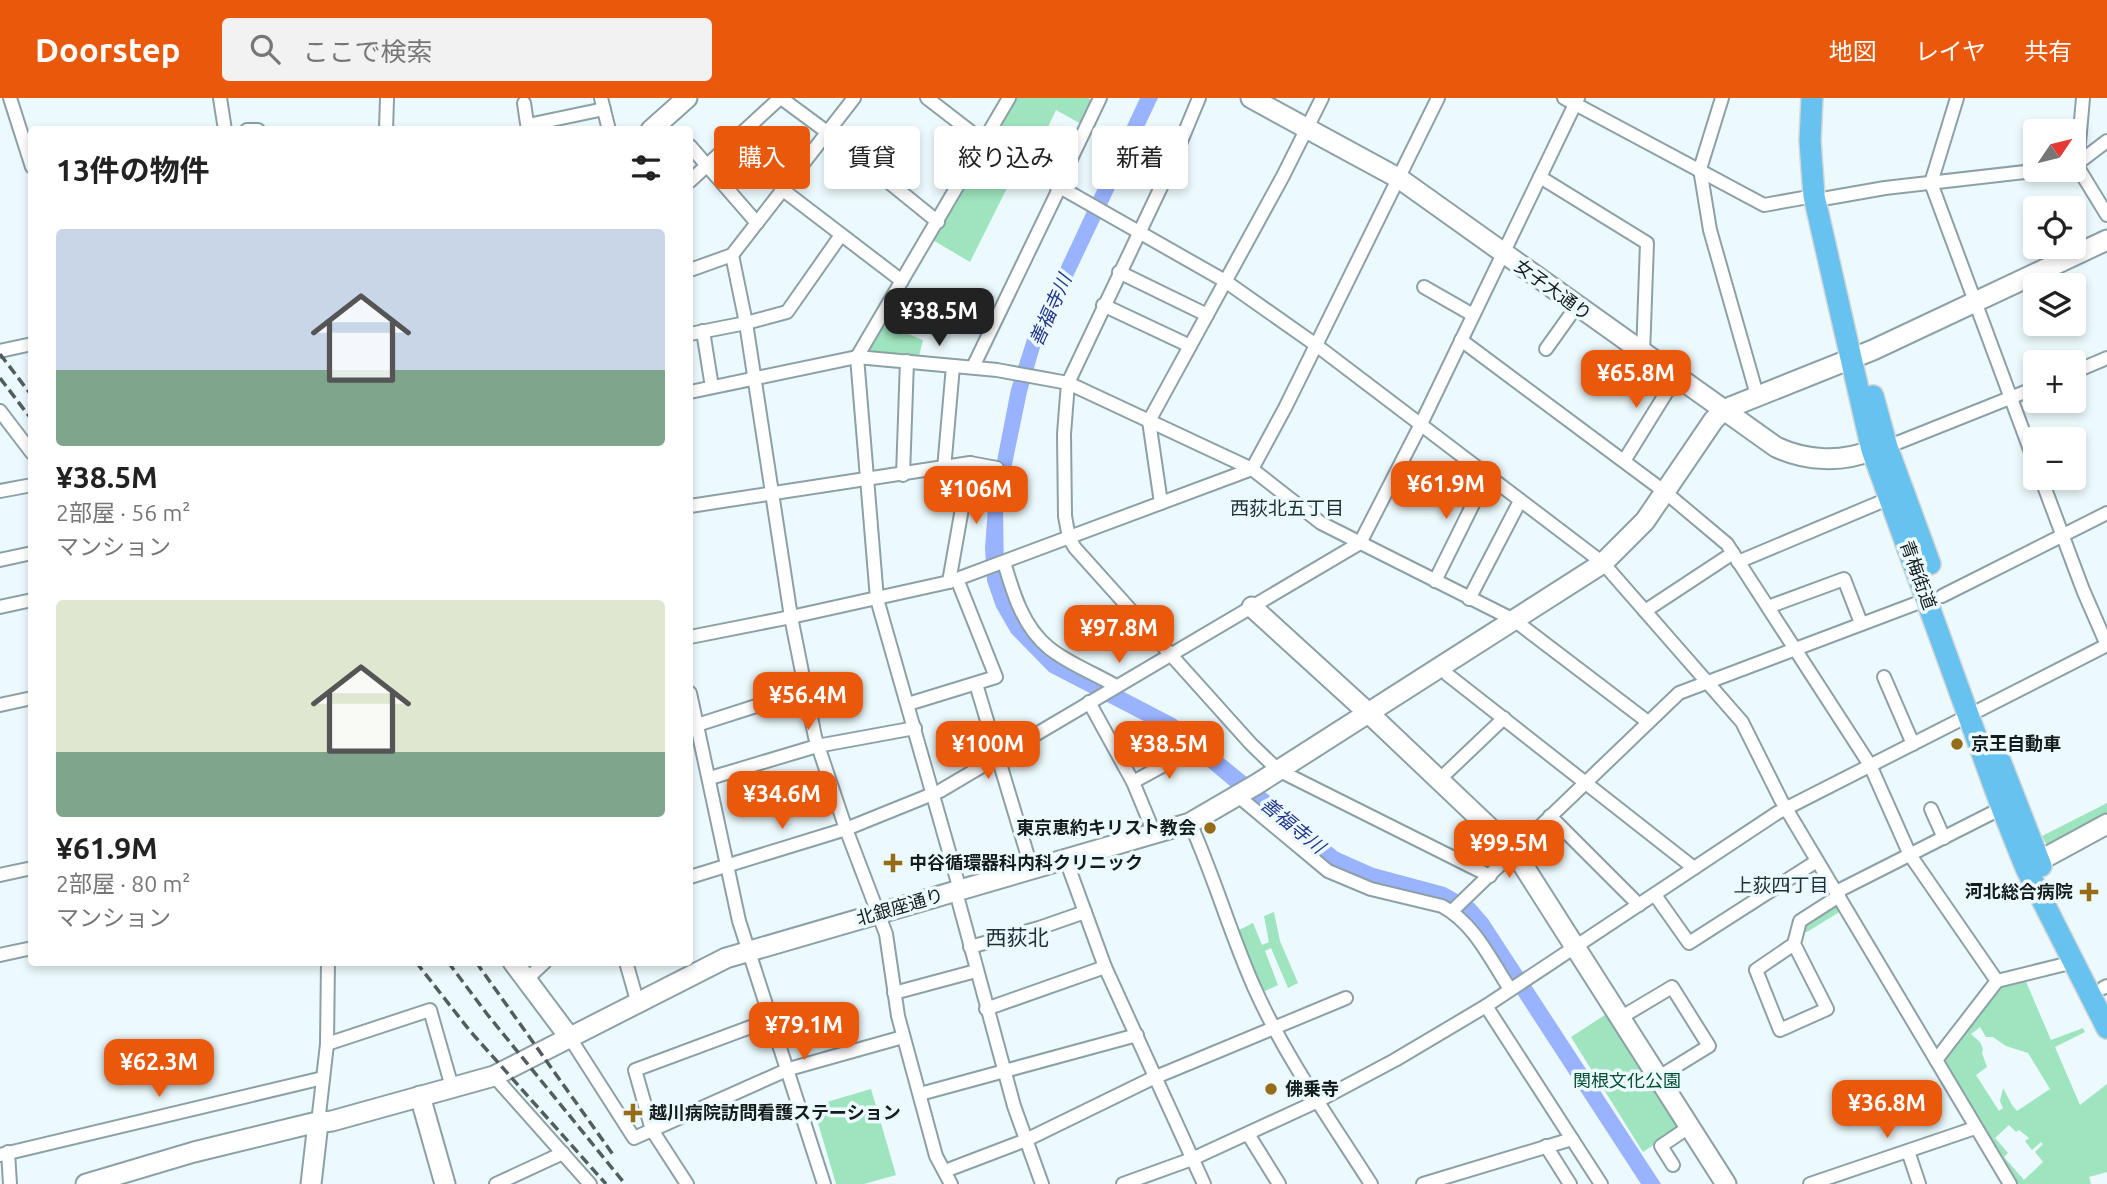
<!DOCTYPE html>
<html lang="ja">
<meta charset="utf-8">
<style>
:root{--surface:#fff;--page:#f2f2f2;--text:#222;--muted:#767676;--accent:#ea580c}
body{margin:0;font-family:Ubuntu,"Noto Sans JP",sans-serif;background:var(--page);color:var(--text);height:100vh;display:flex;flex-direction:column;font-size:26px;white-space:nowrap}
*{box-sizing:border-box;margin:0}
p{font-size:23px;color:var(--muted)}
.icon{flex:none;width:38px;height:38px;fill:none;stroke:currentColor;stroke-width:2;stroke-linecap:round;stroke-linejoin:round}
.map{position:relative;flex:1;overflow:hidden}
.details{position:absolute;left:28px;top:28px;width:665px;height:840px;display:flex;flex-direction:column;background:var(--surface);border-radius:7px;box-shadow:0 4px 10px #0003}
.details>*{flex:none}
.banner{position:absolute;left:714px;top:28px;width:665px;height:63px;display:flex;gap:14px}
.needle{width:46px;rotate:55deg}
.tools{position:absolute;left:2023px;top:21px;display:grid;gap:14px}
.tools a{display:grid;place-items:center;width:63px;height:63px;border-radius:7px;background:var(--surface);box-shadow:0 4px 10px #0003;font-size:35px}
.price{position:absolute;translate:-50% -60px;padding:0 16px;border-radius:14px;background:var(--accent);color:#fff;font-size:23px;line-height:46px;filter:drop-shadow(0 2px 4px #0008)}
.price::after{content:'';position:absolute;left:50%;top:42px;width:21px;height:16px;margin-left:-10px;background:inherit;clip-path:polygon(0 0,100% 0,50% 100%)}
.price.selected{background:#222;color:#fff}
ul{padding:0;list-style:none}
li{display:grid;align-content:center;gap:14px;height:371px;padding:0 28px}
li span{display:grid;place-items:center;height:217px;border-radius:7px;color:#555}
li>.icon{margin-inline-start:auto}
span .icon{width:126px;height:126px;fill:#fffc;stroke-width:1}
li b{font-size:30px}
h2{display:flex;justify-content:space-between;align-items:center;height:84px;padding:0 28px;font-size:30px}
.pill{padding:0 24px;border-radius:7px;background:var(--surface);box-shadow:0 4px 10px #0003;font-size:24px;line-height:63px}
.pill.selected{background:var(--accent);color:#fff}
header{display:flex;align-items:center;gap:42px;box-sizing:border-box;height:98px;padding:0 35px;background:var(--accent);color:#fff}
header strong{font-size:33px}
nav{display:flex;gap:38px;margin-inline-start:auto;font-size:24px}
.search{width:490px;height:63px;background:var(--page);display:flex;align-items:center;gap:18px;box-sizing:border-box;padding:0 24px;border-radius:7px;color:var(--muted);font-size:26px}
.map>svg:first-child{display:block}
</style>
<header>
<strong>Doorstep</strong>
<div class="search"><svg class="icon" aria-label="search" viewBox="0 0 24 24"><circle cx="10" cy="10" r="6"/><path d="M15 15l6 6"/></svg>ここで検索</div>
<nav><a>地図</a><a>レイヤ</a><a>共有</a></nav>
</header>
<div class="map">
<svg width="2107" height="1086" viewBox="0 0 2107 1086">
<rect width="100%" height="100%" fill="#edfafd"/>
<g fill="#9ee4be" fill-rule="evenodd">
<polygon points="1013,0 1088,0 1095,4 1083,27 1056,12 1039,48 1034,79 1017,70 970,164 931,141"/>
<polygon points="883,226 923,242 919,258 867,252"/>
<polygon points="2107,705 2107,723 2050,753 2042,738"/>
<polygon points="1836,805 1841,813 1807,834 1803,833 1807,824"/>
<polygon points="1274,814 1280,843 1298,885 1288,890 1271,850 1265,853 1278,887 1263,894 1239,832 1253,825 1262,847 1269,844 1264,818"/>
<path d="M2024,879L2051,942L2083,930L2085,934L2055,949L2080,1007L2107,986V1074L2089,1079L2091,1086H2014L1940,963L2000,886ZM1980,929L1986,939H1993L2006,948L2028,955L2050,991L2017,1013L2012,1007L2003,990L2000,1003L2003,1010L1999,1013L1976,977L1987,969L1982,955L1983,951L1980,944L1971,936ZM2009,1027L2016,1034L2019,1032L2029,1040L2025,1043L2032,1052L2041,1044L2043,1046L2035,1054L2043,1064L2024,1082L2004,1059L2008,1055L1995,1040Z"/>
<polygon points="1611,913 1682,1028 1643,1054 1571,939"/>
<polygon points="871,991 896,1077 864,1086 836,1086 813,1008"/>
</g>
<polygon fill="#99b3fe" points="1140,0 1158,0 1041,246 1027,294 1003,410 1004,478 1057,559 1176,621 1338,754 1374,770 1445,789 1474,805 1488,821 1661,1086 1641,1086 1475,831 1463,818 1368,786 1330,767 1292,740 1167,635 1049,574 1011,535 996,509 987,483 985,450 988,409 1011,291 1027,241"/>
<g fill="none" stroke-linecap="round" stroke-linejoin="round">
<g stroke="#8ca1a6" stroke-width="16">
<g id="street">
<polyline points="10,0 32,69"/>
<polyline points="220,0 225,32"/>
<polyline points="601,0 609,32"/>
<polyline points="781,0 827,34 938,124"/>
<polyline points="927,0 984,44"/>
<polyline points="1199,0 1170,70 1068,285 1064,336 1065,418 1069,440 1075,450 1251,646 1278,672 1490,778"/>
<polyline points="1564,0 1764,107 1814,98"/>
<polyline points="1722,0 1700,71 1710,132 1757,297"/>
<polyline points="1957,0 1931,85 2035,365"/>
<polyline points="2083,0 2077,68 2107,117"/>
<polyline points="524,5 528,32"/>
<polyline points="528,27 604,11"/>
<polyline points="247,32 258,32"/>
<polyline points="386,32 387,0"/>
<polyline points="690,48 757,125"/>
<polyline points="2074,68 2107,43"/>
<polyline points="1540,79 1647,145 1643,256"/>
<polyline points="690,83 780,0"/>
<polyline points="1058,88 1225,183 1316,247 1603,465 1742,624 1781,702 2010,1086"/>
<polyline points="783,92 902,183"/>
<polyline points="1828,100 1885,90 2042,72"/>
<polyline points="732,157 746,225 791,519 815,639 846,731 886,836 898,918 936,1058 951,1086"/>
<polyline points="690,172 732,157 854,0"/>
<polyline points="1119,174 1207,217"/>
<polyline points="1424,189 1473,217"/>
<polyline points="1103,207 1190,248"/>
<polyline points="703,233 712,289"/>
<polyline points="690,236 746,225 787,214 841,137"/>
<polyline points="1461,242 1665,394 1727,446 1870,667 1910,757 1997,883"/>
<polyline points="1546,251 1576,209"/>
<polyline points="0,253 32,246"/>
<polyline points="973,269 1057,95 1058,88 1100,0"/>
<polyline points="2074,274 2107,260"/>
<polyline points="690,294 857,259 997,272 1068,285 1252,371 1321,425 1514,522 1648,624"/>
<polyline points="0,313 32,355"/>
<polyline points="1887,349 2035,290"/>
<polyline points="1624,363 1676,279"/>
<polyline points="944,371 953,268"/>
<polyline points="903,377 907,263"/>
<polyline points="0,393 32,387"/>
<polyline points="1161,405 1149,323 1283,78 1322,0"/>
<polyline points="690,408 970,365 997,370"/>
<polyline points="0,462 32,455"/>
<path d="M1004,464C1013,495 1023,529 1049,550C1069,566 1094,575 1116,588"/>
<polyline points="1738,464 1890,400"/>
<polyline points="1435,483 1487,378"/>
<polyline points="949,484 970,365"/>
<polyline points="1942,498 2107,415"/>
<polyline points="1469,501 1520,403"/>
<polyline points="0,509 32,502"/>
<polyline points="1768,509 1844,481 1861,525"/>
<polyline points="1645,513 1733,455"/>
<polyline points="690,539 791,519 949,484 1252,371 1285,310 1438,0"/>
<polyline points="1441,569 1448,577 1694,770"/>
<polyline points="1884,579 1913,646"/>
<polyline points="976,586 1032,772"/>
<polyline points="690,595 739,823 824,1086"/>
<polyline points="1089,604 1133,684 1155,737"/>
<polyline points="908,606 996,579 957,481"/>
<polyline points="0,607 32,600"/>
<polyline points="697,627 806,592"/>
<polyline points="710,680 817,648 915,630"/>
<polyline points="1440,681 1504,620"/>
<polyline points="1133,684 1188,654"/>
<path d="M1238,698L1328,773L1371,791L1442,808C1475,826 1490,861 1510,891"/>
<polyline points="1931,711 1944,740"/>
<polyline points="1550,718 1639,807"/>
<path d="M1190,725C1214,778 1230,835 1254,889C1284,957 1331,1023 1371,1086"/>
<polyline points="1066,762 1105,869 1204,1086"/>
<polyline points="0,777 32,770"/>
<polyline points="690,779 846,731 940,693 1360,445 1420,328 1578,0"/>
<polyline points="960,792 877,501 857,259 1009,0"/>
<polyline points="956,794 1014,1008 1042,1086"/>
<polyline points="1836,794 2002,710"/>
<polyline points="1655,797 1689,845 1817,763"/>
<polyline points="1452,813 1679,595 1928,501"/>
<polyline points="1794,846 1827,911 1780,932 1756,872 1794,846 1800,823 1839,798"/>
<polyline points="970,849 1039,830 1085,814"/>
<polyline points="0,857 32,850"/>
<polyline points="626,864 638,906"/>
<polyline points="526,882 545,864"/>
<polyline points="2103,890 2107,888"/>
<polyline points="894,895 976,873"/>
<polyline points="1486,908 1601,1086"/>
<polyline points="986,911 1105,869"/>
<polyline points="1620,920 1672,889 1709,948 1657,980"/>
<polyline points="570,940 634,1040 789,971 903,939"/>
<polyline points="327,946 430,912 452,989"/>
<polyline points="1936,962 1997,883 2074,864"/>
<polyline points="494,978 590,1086"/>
<polyline points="920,996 1137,937"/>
<polyline points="318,1025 327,946 328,864"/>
<polyline points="1248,1036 1279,1086"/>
<polyline points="1546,1048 1570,1086"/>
<polyline points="1908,1053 1919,1086"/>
<polyline points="8,1054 10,1086"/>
<polyline points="0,1057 323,980"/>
<polyline points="1673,1067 1661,1048 1689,1029"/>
<polyline points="945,1073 1026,1042 1151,981 1346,900"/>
<polyline points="496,1086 563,1055"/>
<polyline points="687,1086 652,1032 635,972 772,921"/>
<polyline points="1123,1086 1192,1061 1318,1003 1395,962 1486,908 1777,715 2107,547 2083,492 2041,380"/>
<polyline points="1423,1086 1572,1041"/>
<polyline points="1810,1086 1975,1030"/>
</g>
</g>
<g stroke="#8ca1a6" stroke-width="23">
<g id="secondary">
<path d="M1251,0L1400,81L1776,349C1806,363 1842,365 1872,352"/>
<polyline points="651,32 687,0"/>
<polyline points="1252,509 1376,622 1514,753 1726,1086"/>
<polyline points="2039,763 2107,726"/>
<polyline points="513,864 570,940"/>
<polyline points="420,998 445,1086"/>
<polyline points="86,1086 194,1054 313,1025 332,1023 494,978 726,860 1190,725 1257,686 1603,465 1645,423 1713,323 1723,312 1873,252 2107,142"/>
<polyline points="311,1086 318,1025"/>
</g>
</g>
<g stroke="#d5d6d6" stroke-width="24">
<g id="primary">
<polyline points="1812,0 1810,43 1814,98 1872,352 2002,710 2026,770 2107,930"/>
<polyline points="1873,298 1887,349 1930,466"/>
<polyline points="1997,655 2041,768"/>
</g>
</g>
<use href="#street" stroke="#fff" stroke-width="12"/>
<use href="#secondary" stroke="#fff" stroke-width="19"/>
<use href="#primary" stroke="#68c2ef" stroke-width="21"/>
<g stroke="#535d5f" stroke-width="3.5" stroke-dasharray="10 5" stroke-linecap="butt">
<polyline points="0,256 32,298"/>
<polyline points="0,280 32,322"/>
<polyline points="416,864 470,933 606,1086"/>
<polyline points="448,864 487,916 625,1086"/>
<polyline points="476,864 614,1058"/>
</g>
</g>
<g fill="#976c19" stroke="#edfafd" stroke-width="2.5">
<circle cx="1957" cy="646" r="7"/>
<circle cx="1210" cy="730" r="7"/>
<path d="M889.5 754.5h7v7h7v7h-7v7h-7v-7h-7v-7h7z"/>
<path d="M2085.5 783.5h7v7h7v7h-7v7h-7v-7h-7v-7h7z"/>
<circle cx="1271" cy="991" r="7"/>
<path d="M629.5 1004.5h7v7h7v7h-7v7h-7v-7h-7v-7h7z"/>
</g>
<g text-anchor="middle" stroke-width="7" stroke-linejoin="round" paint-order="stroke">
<g font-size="18" fill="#141c1e" stroke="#edfafd">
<text transform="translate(1553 192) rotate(36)" y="6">女子大通り</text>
<text transform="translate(1918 477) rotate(70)" y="6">青梅街道</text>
<text transform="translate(900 809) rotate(-16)" y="6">北銀座通り</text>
</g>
<g font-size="18" font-weight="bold" fill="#141c1e" stroke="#edfafd" text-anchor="start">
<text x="1971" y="652">京王自動車</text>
<text x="1196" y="736" text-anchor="end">東京恵約キリスト教会</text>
<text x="909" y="771">中谷循環器科内科クリニック</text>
<text x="2073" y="800" text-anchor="end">河北総合病院</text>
<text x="1285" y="997">佛乗寺</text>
<text x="649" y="1021">越川病院訪問看護ステーション</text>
</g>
<g font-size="18" fill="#014f32" stroke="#edfafd">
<text x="1627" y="989">関根文化公園</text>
</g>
<g font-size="19" font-style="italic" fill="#23368a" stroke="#edfafd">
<text transform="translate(1050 212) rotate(-66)" y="7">善福寺川</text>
<text transform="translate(1293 727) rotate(39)" y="7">善福寺川</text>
</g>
<g font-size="19" fill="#203136" stroke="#edfafd">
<text x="1287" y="417">西荻北五丁目</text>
<text x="1781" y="794">上荻四丁目</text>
</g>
<g font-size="21" fill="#203136" stroke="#edfafd">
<text x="1017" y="847">西荻北</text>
</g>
</g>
</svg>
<div class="tools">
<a><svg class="needle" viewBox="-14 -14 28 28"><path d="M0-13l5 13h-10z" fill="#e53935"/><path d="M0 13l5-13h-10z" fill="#767676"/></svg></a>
<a><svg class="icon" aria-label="locate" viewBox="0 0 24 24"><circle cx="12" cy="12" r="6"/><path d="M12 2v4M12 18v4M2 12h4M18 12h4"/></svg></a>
<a><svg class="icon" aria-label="layers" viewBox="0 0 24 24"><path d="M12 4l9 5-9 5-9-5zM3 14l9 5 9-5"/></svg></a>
<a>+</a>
<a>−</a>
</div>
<b class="price selected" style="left:939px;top:250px">¥38.5M</b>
<b class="price" style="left:1636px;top:312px">¥65.8M</b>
<b class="price" style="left:1446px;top:423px">¥61.9M</b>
<b class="price" style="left:976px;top:428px">¥106M</b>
<b class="price" style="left:1119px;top:567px">¥97.8M</b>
<b class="price" style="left:808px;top:634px">¥56.4M</b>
<b class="price" style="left:988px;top:683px">¥100M</b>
<b class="price" style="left:1169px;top:683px">¥38.5M</b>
<b class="price" style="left:782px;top:733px">¥34.6M</b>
<b class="price" style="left:1509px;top:782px">¥99.5M</b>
<b class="price" style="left:804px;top:964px">¥79.1M</b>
<b class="price" style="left:159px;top:1001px">¥62.3M</b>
<b class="price" style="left:1887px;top:1042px">¥36.8M</b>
<div class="banner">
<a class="pill selected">購入</a>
<a class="pill">賃貸</a>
<a class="pill">絞り込み</a>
<a class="pill">新着</a>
</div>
<section class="details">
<h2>13件の物件<svg class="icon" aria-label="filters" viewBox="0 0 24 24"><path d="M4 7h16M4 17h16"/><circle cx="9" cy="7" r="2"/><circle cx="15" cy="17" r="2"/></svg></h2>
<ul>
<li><span style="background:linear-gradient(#c9d6e8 65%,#7fa58c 0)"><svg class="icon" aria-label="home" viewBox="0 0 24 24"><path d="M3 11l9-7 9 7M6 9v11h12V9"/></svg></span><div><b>¥38.5M</b><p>2部屋 · 56 m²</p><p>マンション</p></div></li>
<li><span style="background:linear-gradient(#dfe7d0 70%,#7fa58c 0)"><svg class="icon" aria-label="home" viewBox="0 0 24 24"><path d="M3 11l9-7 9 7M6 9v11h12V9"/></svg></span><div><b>¥61.9M</b><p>2部屋 · 80 m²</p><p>マンション</p></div></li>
</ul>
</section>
</div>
